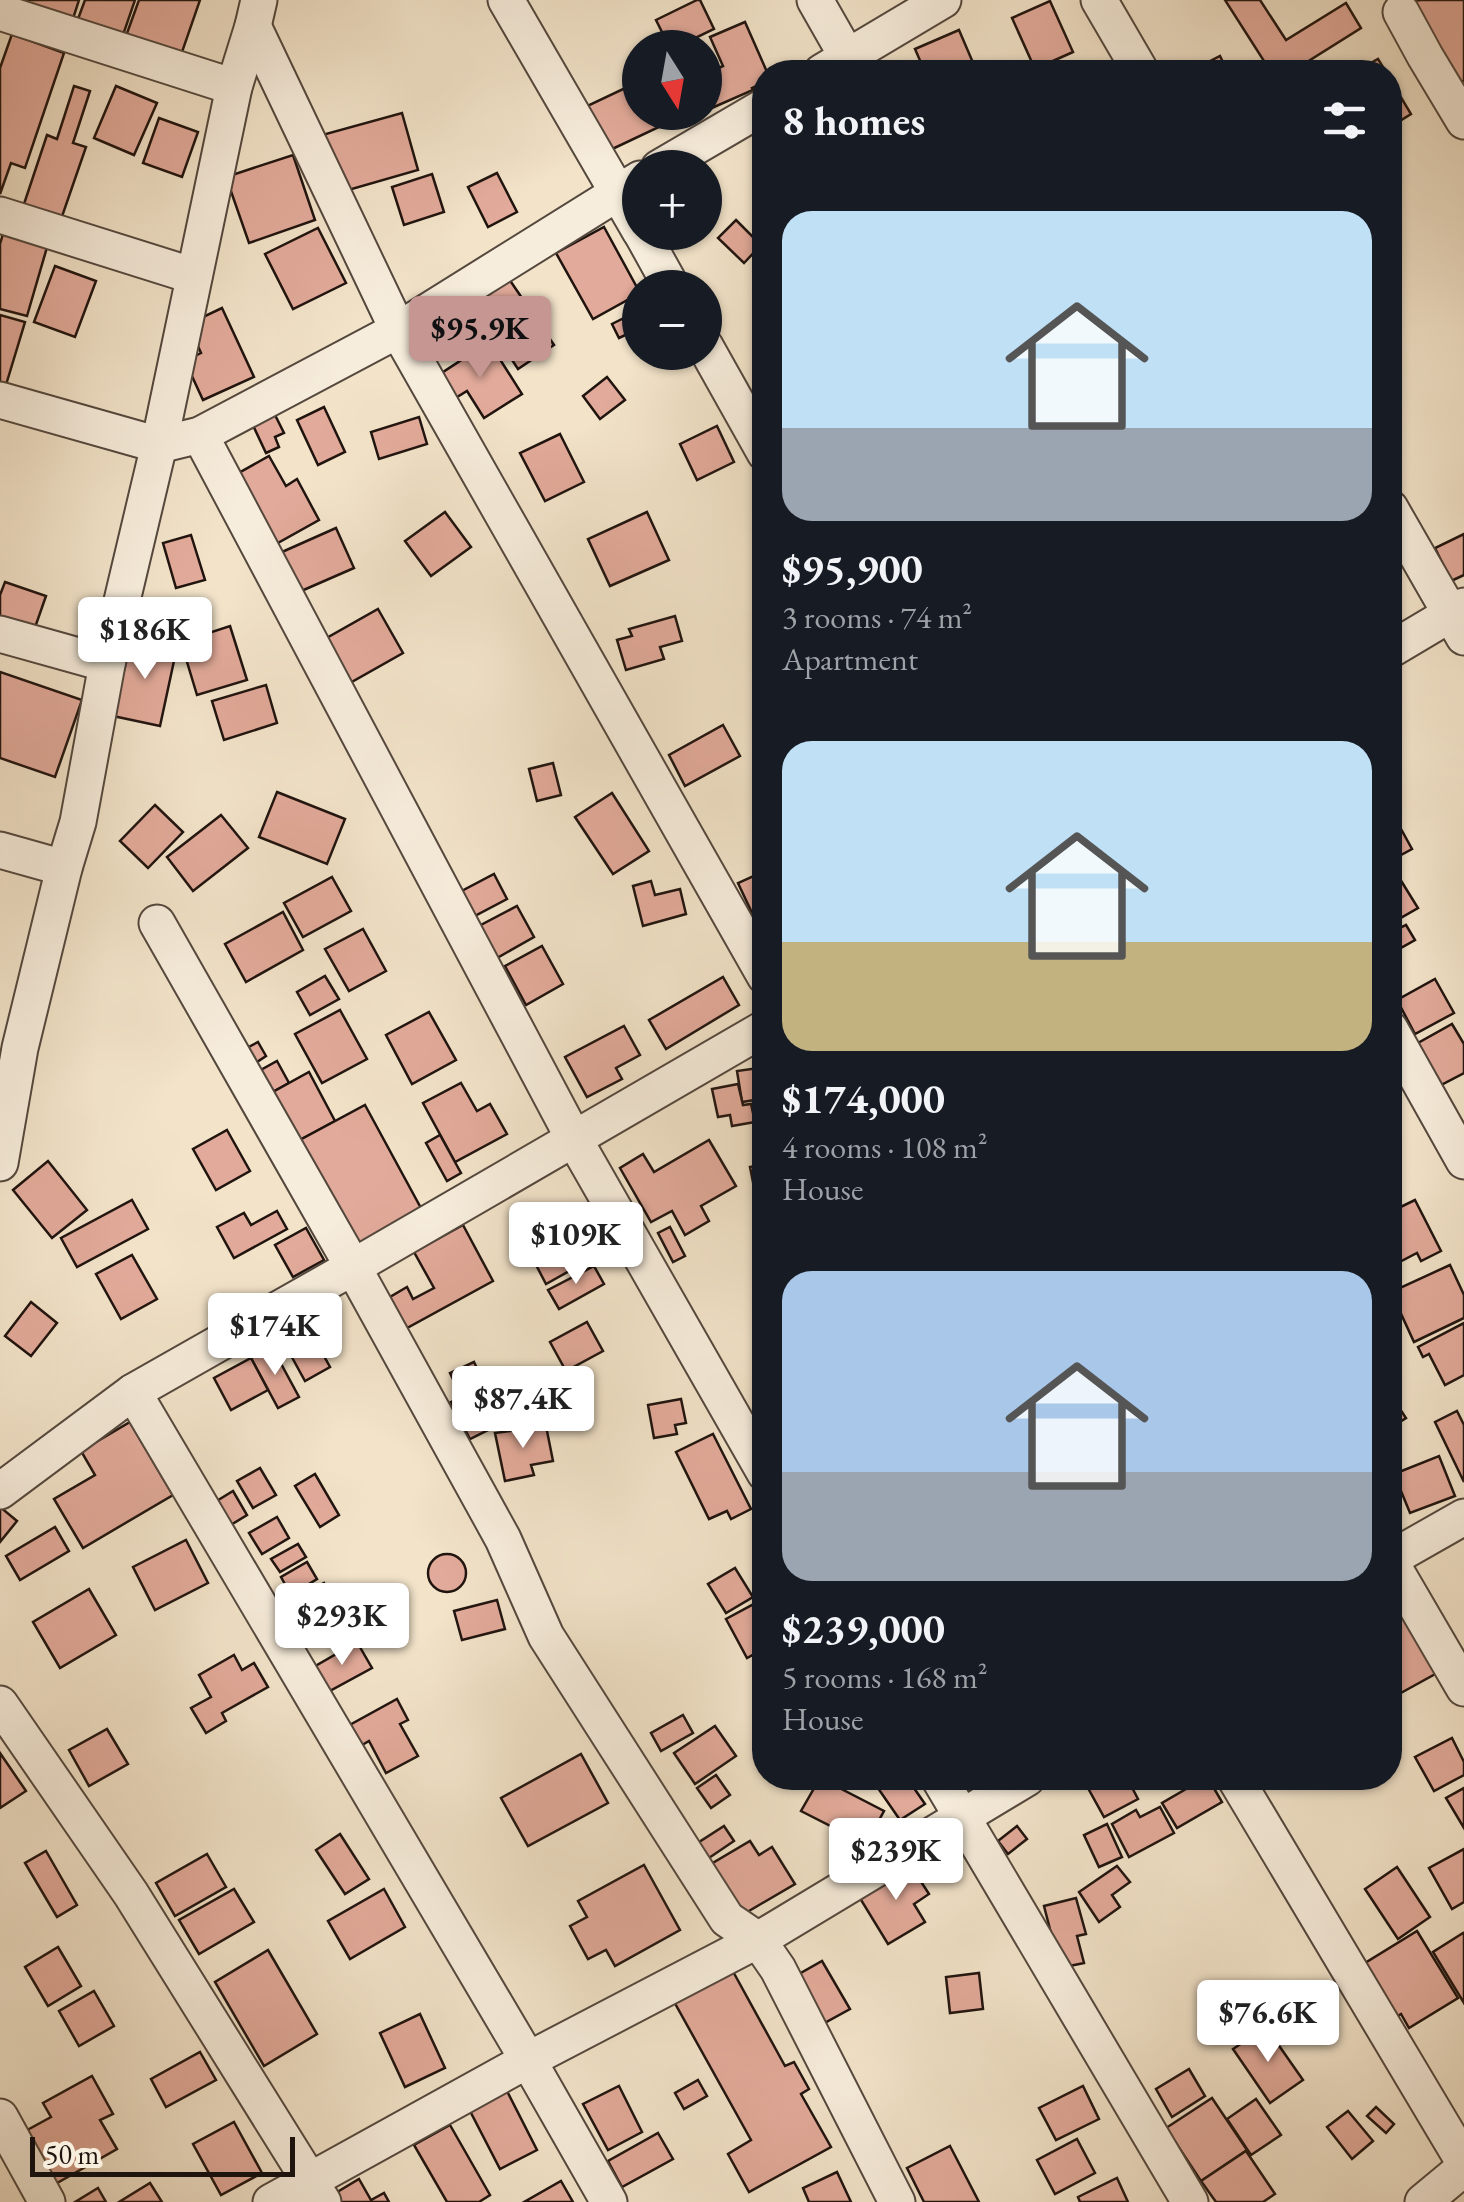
<!DOCTYPE html>
<meta charset="utf-8">
<style>
:root{--surface:#171b24;--page:#242831;--text:#f1f3f6;--muted:#9ea1a6;--accent:#c59692}
body{margin:0;font-family:"EB Garamond",serif;background:var(--page);color:var(--text);height:100vh;display:flex;flex-direction:column;font-size:38px;white-space:nowrap}
*{box-sizing:border-box;margin:0}
p{font-size:32px;color:var(--muted)}
.icon{flex:none;width:55px;height:55px;fill:none;stroke:currentColor;stroke-width:2;stroke-linecap:round;stroke-linejoin:round}
.map{position:relative;flex:1;overflow:hidden}
.sheet{position:absolute;left:752px;top:60px;width:650px;height:1730px;display:flex;flex-direction:column;background:var(--surface);border-radius:40px;box-shadow:0 2px 8px #0004}
.sheet>*{flex:none}
.needle{width:65px;rotate:169deg}
.tools{position:absolute;left:622px;top:30px;display:grid;gap:20px}
.tools a{display:grid;place-items:center;width:100px;height:100px;border-radius:50%;background:var(--surface);box-shadow:0 2px 8px #0004;font-size:50px}
.scale{position:absolute;left:30px;bottom:25px;width:265px;box-sizing:border-box;padding-left:10px;border:5px solid #20140f;border-top:0;font-size:28px;line-height:35px;white-space:nowrap;color:#20140f;-webkit-text-stroke:8px #f7eddc;paint-order:stroke}
.price{position:absolute;translate:-50% -85px;padding:0 22px;border-radius:10px;background:#fff;color:#222;font-size:32px;line-height:65px;filter:drop-shadow(0 2px 5px #0008)}
.price::after{content:'';position:absolute;left:50%;top:60px;width:30px;height:22px;margin-left:-15px;background:inherit;clip-path:polygon(0 0,100% 0,50% 100%)}
.price.selected{background:var(--accent);color:#111}
ul{padding:0;list-style:none}
li{display:grid;align-content:center;gap:20px;height:530px;padding:0 30px}
li span{display:grid;place-items:center;height:310px;border-radius:30px;color:#555}
li>.icon{margin-inline-start:auto}
span .icon{width:180px;height:180px;fill:#fffc;stroke-width:1}
li b{font-size:42px}
h2{display:flex;justify-content:space-between;align-items:center;height:120px;padding:0 30px;font-size:42px}
.map>svg:first-child{display:block}
</style>
<div class="map">
<svg width="1464" height="2202" viewBox="0 0 1464 2202">
<rect width="100%" height="100%" fill="#f2e3c9"/>
<filter id="stains"><feTurbulence type="fractalNoise" baseFrequency=".002" numOctaves="4"/><feColorMatrix values="0 0 0 0 .2 0 0 0 0 .09 0 0 0 0 .02 0 0 0 .5 -.17"/></filter>
<radialGradient id="worn" r=".72"><stop offset=".6" stop-color="#630" stop-opacity="0"/><stop offset="1" stop-color="#630" stop-opacity=".3"/></radialGradient>
<g fill="#e2aa9a" stroke="#20140f" stroke-width="2.5">
<polygon points="25,0 79,0 71,25 22,8"/>
<polygon points="85,0 135,0 123,35 78,19"/>
<polygon points="139,0 200,0 181,55 126,36"/>
<polygon points="697,0 700,0 714,29 693,39 698,48 670,48 656,20"/>
<polygon points="1225,0 1260,0 1286,40 1346,3 1361,28 1291,72 1271,72"/>
<polygon points="1421,0 1464,0 1464,81 1444,84 1405,2"/>
<polygon points="1050,1 1073,52 1035,69 1012,18"/>
<polygon points="745,22 767,72 765,82 752,88 753,90 705,111 705,74 723,66 710,37"/>
<polygon points="959,30 977,72 925,72 915,49"/>
<polygon points="12,34 64,53 25,168 11,163 0,194 0,68"/>
<polygon points="1220,56 1228,72 1189,72"/>
<polygon points="1378,59 1386,72 1355,72"/>
<polygon points="1390,79 1411,114 1390,127"/>
<polygon points="640,81 640,112 675,112 678,118 606,152 585,107"/>
<polygon points="74,86 90,91 73,143 86,147 57,231 19,219 47,135 57,139"/>
<polygon points="116,86 157,103 134,155 94,138"/>
<polygon points="402,113 418,170 338,193 322,135"/>
<polygon points="159,118 198,132 182,177 143,163"/>
<polygon points="293,155 315,220 249,243 226,177"/>
<polygon points="497,173 517,212 488,227 468,187"/>
<polygon points="432,174 444,212 404,225 392,187"/>
<polygon points="736,220 761,245 744,263 718,238"/>
<polygon points="6,224 50,237 27,316 0,309 0,244"/>
<polygon points="604,227 640,293 593,319 556,253"/>
<polygon points="318,228 346,283 293,309 265,254"/>
<polygon points="55,266 96,281 75,337 34,322"/>
<polygon points="509,279 554,345 518,369 474,302"/>
<polygon points="222,308 254,377 203,400 185,361 201,353 188,324"/>
<polygon points="640,310 640,328 619,338 612,324"/>
<polygon points="0,315 25,322 2,398 0,398"/>
<polygon points="489,342 522,394 484,418 467,391 449,402 434,378"/>
<polygon points="607,377 625,400 600,419 583,396"/>
<polygon points="324,407 345,452 318,465 297,420"/>
<polygon points="272,409 284,433 275,437 279,447 266,453 250,419"/>
<polygon points="419,417 427,444 379,459 371,432"/>
<polygon points="717,426 734,462 697,480 680,444"/>
<polygon points="560,434 584,482 545,501 520,453"/>
<polygon points="269,456 286,486 297,479 319,520 267,549 228,479"/>
<polygon points="445,512 471,547 431,576 405,541"/>
<polygon points="647,512 669,560 610,586 588,539"/>
<polygon points="336,528 354,568 299,592 282,552"/>
<polygon points="1464,534 1464,575 1451,581 1435,548"/>
<polygon points="191,535 205,580 176,588 163,543"/>
<polygon points="5,582 46,596 31,639 0,628 0,595"/>
<polygon points="378,609 403,653 341,688 316,644"/>
<polygon points="675,616 682,641 660,647 664,659 626,670 617,640 632,636 629,629"/>
<polygon points="230,626 247,680 197,695 181,642"/>
<polygon points="130,637 177,647 160,726 113,716"/>
<polygon points="0,672 82,700 55,777 0,758"/>
<polygon points="266,685 277,723 224,740 212,701"/>
<polygon points="723,725 740,756 685,786 669,755"/>
<polygon points="553,763 561,795 537,801 529,769"/>
<polygon points="277,792 345,819 327,864 259,837"/>
<polygon points="612,793 649,851 613,874 575,817"/>
<polygon points="155,805 183,832 148,868 120,841"/>
<polygon points="1390,809 1412,849 1390,861"/>
<polygon points="221,815 248,848 193,891 167,857"/>
<polygon points="765,871 765,909 753,915 738,883"/>
<polygon points="1395,871 1418,908 1390,924 1390,874"/>
<polygon points="494,874 507,899 469,919 456,894"/>
<polygon points="332,877 351,911 303,937 284,903"/>
<polygon points="651,881 655,895 680,889 686,914 643,926 633,886"/>
<polygon points="517,906 534,937 497,958 479,926"/>
<polygon points="283,912 303,950 246,982 225,944"/>
<polygon points="1406,925 1415,940 1390,954 1390,933"/>
<polygon points="363,929 386,971 349,991 325,949"/>
<polygon points="542,946 563,984 526,1005 505,966"/>
<polygon points="325,976 339,999 310,1015 297,992"/>
<polygon points="723,977 739,1005 666,1049 649,1020"/>
<polygon points="1435,979 1454,1013 1415,1034 1397,1000"/>
<polygon points="340,1010 367,1059 322,1083 295,1034"/>
<polygon points="429,1012 456,1060 412,1084 386,1035"/>
<polygon points="1452,1024 1464,1044 1464,1073 1441,1085 1418,1043"/>
<polygon points="624,1026 640,1055 616,1068 622,1079 587,1097 565,1057"/>
<polygon points="258,1042 266,1056 254,1064 245,1049"/>
<polygon points="277,1061 289,1083 271,1093 259,1071"/>
<polygon points="765,1067 765,1110 757,1111 755,1100 742,1102 737,1071"/>
<polygon points="309,1072 335,1121 298,1141 271,1093"/>
<polygon points="461,1083 477,1111 490,1104 507,1134 455,1162 423,1103"/>
<polygon points="738,1084 743,1105 751,1104 755,1122 732,1126 730,1115 718,1117 712,1089"/>
<polygon points="365,1105 422,1210 355,1247 298,1141"/>
<polygon points="227,1130 250,1171 216,1190 193,1149"/>
<polygon points="440,1135 461,1173 447,1181 426,1143"/>
<polygon points="709,1140 736,1186 701,1206 709,1221 685,1235 672,1211 651,1222 620,1168 643,1154 654,1172"/>
<polygon points="48,1161 87,1210 52,1238 13,1190"/>
<polygon points="765,1164 765,1233 763,1233 750,1167"/>
<polygon points="132,1200 148,1229 77,1267 61,1238"/>
<polygon points="1415,1200 1441,1251 1421,1261 1417,1253 1390,1267 1390,1212"/>
<polygon points="277,1211 287,1229 234,1258 217,1227 244,1213 251,1225"/>
<polygon points="463,1225 493,1281 407,1328 390,1297 407,1287 413,1299 434,1288 414,1252"/>
<polygon points="670,1227 685,1256 673,1262 658,1233"/>
<polygon points="306,1228 324,1260 293,1277 275,1245"/>
<polygon points="578,1240 589,1260 546,1284 535,1263"/>
<polygon points="132,1255 157,1299 121,1319 96,1274"/>
<polygon points="1450,1265 1464,1295 1464,1318 1414,1342 1391,1292"/>
<polygon points="594,1266 604,1284 559,1309 548,1290"/>
<polygon points="31,1302 57,1323 31,1356 5,1336"/>
<polygon points="587,1322 603,1351 566,1371 550,1342"/>
<polygon points="1464,1323 1464,1375 1445,1385 1429,1354 1423,1357 1418,1347"/>
<polygon points="313,1336 330,1367 305,1381 288,1350"/>
<polygon points="272,1347 299,1397 278,1408 251,1358"/>
<polygon points="251,1358 268,1390 231,1410 214,1378"/>
<polygon points="474,1362 483,1381 460,1393 450,1373"/>
<polygon points="500,1378 518,1415 470,1439 451,1402"/>
<polygon points="1390,1394 1406,1418 1390,1428"/>
<polygon points="681,1399 686,1423 675,1425 677,1434 654,1438 648,1405"/>
<polygon points="1457,1411 1464,1425 1464,1482 1435,1422"/>
<polygon points="130,1422 173,1495 83,1548 54,1499 95,1475 81,1451"/>
<polygon points="546,1426 553,1461 531,1465 534,1475 505,1481 495,1433"/>
<polygon points="713,1434 751,1509 731,1519 727,1511 709,1519 676,1452"/>
<polygon points="1439,1456 1455,1496 1410,1513 1394,1474"/>
<polygon points="260,1468 276,1495 253,1508 237,1481"/>
<polygon points="315,1474 339,1515 320,1527 295,1486"/>
<polygon points="233,1491 247,1515 221,1531 207,1507"/>
<polygon points="0,1507 17,1521 0,1542"/>
<polygon points="277,1517 289,1538 262,1554 249,1533"/>
<polygon points="55,1527 69,1551 20,1580 6,1556"/>
<polygon points="186,1540 208,1583 155,1610 133,1567"/>
<polygon points="298,1544 306,1557 280,1572 271,1559"/>
<circle cx="447" cy="1573" r="19"/>
<polygon points="307,1562 317,1579 291,1595 281,1577"/>
<polygon points="735,1568 753,1597 726,1613 708,1584"/>
<polygon points="324,1583 336,1604 306,1622 293,1600"/>
<polygon points="89,1589 116,1635 60,1668 33,1622"/>
<polygon points="1390,1590 1437,1673 1390,1699"/>
<polygon points="765,1598 765,1648 747,1658 726,1619"/>
<polygon points="497,1600 505,1629 462,1640 454,1611"/>
<polygon points="357,1642 372,1668 326,1693 312,1668"/>
<polygon points="234,1655 242,1670 254,1663 268,1687 222,1713 226,1721 206,1733 191,1708 211,1697 199,1675"/>
<polygon points="397,1699 408,1720 400,1724 418,1756 386,1773 369,1741 357,1748 346,1727"/>
<polygon points="683,1715 693,1733 661,1751 651,1733"/>
<polygon points="715,1726 736,1756 695,1784 674,1753"/>
<polygon points="107,1729 128,1764 89,1786 69,1750"/>
<polygon points="1452,1738 1464,1762 1464,1775 1434,1791 1415,1757"/>
<polygon points="0,1753 26,1791 0,1808"/>
<polygon points="581,1754 608,1803 528,1846 501,1798"/>
<polygon points="716,1775 730,1795 711,1808 697,1788"/>
<polygon points="820,1778 884,1811 866,1844 801,1811"/>
<polygon points="871,1778 907,1778 925,1804 900,1820"/>
<polygon points="1085,1778 1127,1778 1138,1799 1104,1817 1083,1779"/>
<polygon points="1205,1778 1208,1778 1222,1802 1177,1828 1162,1803"/>
<polygon points="1464,1788 1464,1828 1446,1798"/>
<polygon points="1160,1807 1174,1833 1129,1857 1112,1824 1136,1810 1140,1817"/>
<polygon points="1107,1824 1122,1857 1099,1867 1084,1835"/>
<polygon points="724,1826 734,1841 703,1862 693,1846"/>
<polygon points="1017,1826 1027,1839 1008,1854 998,1841"/>
<polygon points="340,1834 369,1879 345,1894 316,1850"/>
<polygon points="750,1841 759,1855 772,1847 795,1884 737,1918 706,1867"/>
<polygon points="1464,1849 1464,1902 1452,1909 1429,1868"/>
<polygon points="46,1851 77,1905 57,1917 25,1863"/>
<polygon points="207,1854 226,1887 175,1916 156,1883"/>
<polygon points="909,1863 929,1894 914,1904 925,1922 888,1944 858,1895"/>
<polygon points="644,1865 680,1930 615,1966 606,1950 588,1959 570,1926 587,1917 578,1901"/>
<polygon points="1117,1866 1130,1882 1112,1895 1120,1907 1099,1922 1079,1892"/>
<polygon points="1397,1867 1430,1917 1398,1939 1365,1889"/>
<polygon points="234,1889 254,1922 199,1954 179,1920"/>
<polygon points="384,1889 405,1927 350,1959 328,1921"/>
<polygon points="1076,1898 1086,1934 1077,1936 1084,1963 1060,1968 1044,1906"/>
<polygon points="1417,1931 1458,1998 1409,2028 1401,2014 1390,2021 1357,1968"/>
<polygon points="1463,1933 1464,1935 1464,2003 1433,1952"/>
<polygon points="58,1947 81,1986 48,2006 25,1967"/>
<polygon points="268,1950 317,2034 264,2066 215,1982"/>
<polygon points="822,1961 850,2009 819,2026 792,1978"/>
<polygon points="730,1966 785,2066 794,2062 809,2089 801,2094 831,2147 749,2192 728,2154 751,2140 672,1998"/>
<polygon points="979,1973 983,2009 950,2013 946,1977"/>
<polygon points="94,1991 114,2026 79,2046 59,2011"/>
<polygon points="420,2014 445,2068 405,2087 380,2033"/>
<polygon points="1266,2027 1303,2080 1270,2103 1233,2049"/>
<polygon points="200,2052 216,2080 166,2107 151,2079"/>
<polygon points="1189,2069 1205,2096 1172,2117 1156,2089"/>
<polygon points="92,2076 113,2114 100,2120 117,2149 50,2187 20,2134 51,2117 43,2103"/>
<polygon points="698,2080 707,2096 684,2109 675,2093"/>
<polygon points="619,2086 642,2132 608,2150 583,2104"/>
<polygon points="1083,2086 1099,2119 1056,2140 1039,2108"/>
<polygon points="506,2089 537,2150 500,2169 469,2109"/>
<polygon points="1212,2098 1247,2150 1201,2181 1166,2128"/>
<polygon points="1256,2099 1281,2135 1251,2155 1227,2119"/>
<polygon points="1376,2107 1394,2124 1386,2133 1367,2116"/>
<polygon points="1348,2111 1373,2141 1352,2159 1327,2127"/>
<polygon points="234,2122 262,2173 221,2195 193,2144"/>
<polygon points="450,2125 490,2195 479,2202 447,2202 414,2145"/>
<polygon points="658,2133 673,2159 622,2187 608,2161"/>
<polygon points="1077,2139 1095,2173 1055,2194 1037,2160"/>
<polygon points="950,2146 979,2202 924,2202 907,2168"/>
<polygon points="1246,2151 1275,2194 1263,2202 1216,2202 1201,2181"/>
<polygon points="837,2172 851,2202 809,2202 803,2188"/>
<polygon points="1117,2178 1128,2202 1080,2202 1078,2197"/>
<polygon points="359,2179 371,2200 384,2193 389,2202 338,2202 334,2194"/>
<polygon points="561,2181 573,2202 524,2202"/>
<polygon points="150,2183 162,2202 119,2202"/>
<polygon points="98,2188 106,2202 75,2202"/>
</g>
<g fill="none" stroke-linecap="round" stroke-linejoin="round">
<g stroke="#54483e" stroke-width="39">
<g id="minor">
<polyline points="506,0 640,231"/>
<polyline points="815,0 856,72"/>
<polyline points="1099,0 1141,72"/>
<polyline points="0,12 234,87"/>
<polyline points="1401,12 1425,56 1464,121"/>
<polyline points="253,26 398,330 765,976"/>
<polyline points="822,72 943,0"/>
<polyline points="659,168 765,106"/>
<polyline points="0,215 194,276"/>
<polyline points="641,232 672,288"/>
<polyline points="705,346 765,453"/>
<polyline points="0,400 159,445 200,435 398,330 640,179"/>
<polyline points="200,435 574,1139 765,1473"/>
<polyline points="1390,508 1464,637"/>
<polyline points="0,634 107,664"/>
<polyline points="1390,650 1464,606"/>
<polyline points="0,850 64,868"/>
<polyline points="157,923 353,1267 503,1539 546,1636 727,1919 758,1940 778,1969 897,2202"/>
<polyline points="1390,1029 1464,1161"/>
<polyline points="0,1163 20,1048 64,868 78,822 107,664 159,445 234,87 253,26 259,0"/>
<polyline points="133,1392 528,2060 609,2202"/>
<polyline points="0,1491 133,1392 353,1267 765,1028"/>
<polyline points="1390,1559 1464,1517"/>
<polyline points="1390,1561 1464,1688"/>
<polyline points="0,1704 131,1894 323,2202"/>
<polyline points="939,1778 1190,2202"/>
<polyline points="1235,1778 1464,2162"/>
<polyline points="0,2117 47,2202"/>
<polyline points="271,2202 528,2060 758,1940 1027,1778"/>
<polyline points="1423,2202 1464,2168"/>
</g>
</g>
<use href="#minor" stroke="#f7eddc" stroke-width="35"/>
</g>
<rect width="100%" height="100%" filter="url(#stains)"/>
<rect width="100%" height="100%" fill="url(#worn)"/>
</svg>
<div class="tools">
<a><svg class="needle" viewBox="-14 -14 28 28"><path d="M0-13l5 13h-10z" fill="#e53935"/><path d="M0 13l5-13h-10z" fill="#9ea1a6"/></svg></a>
<a>+</a>
<a>−</a>
</div>
<div class="scale">50 m</div>
<b class="price selected" style="left:480px;top:381px">$95.9K</b>
<b class="price" style="left:145px;top:682px">$186K</b>
<b class="price" style="left:576px;top:1287px">$109K</b>
<b class="price" style="left:275px;top:1378px">$174K</b>
<b class="price" style="left:523px;top:1451px">$87.4K</b>
<b class="price" style="left:342px;top:1668px">$293K</b>
<b class="price" style="left:896px;top:1903px">$239K</b>
<b class="price" style="left:1268px;top:2065px">$76.6K</b>
<section class="sheet">
<h2>8 homes<svg class="icon" aria-label="filters" viewBox="0 0 24 24"><path d="M4 7h16M4 17h16"/><circle cx="9" cy="7" r="2"/><circle cx="15" cy="17" r="2"/></svg></h2>
<ul>
<li><span style="background:linear-gradient(#bfe0f5 70%,#9aa5b1 0)"><svg class="icon" aria-label="home" viewBox="0 0 24 24"><path d="M3 11l9-7 9 7M6 9v11h12V9"/></svg></span><div><b>$95,900</b><p>3 rooms · 74 m²</p><p>Apartment</p></div></li>
<li><span style="background:linear-gradient(#bfe0f5 65%,#c2b280 0)"><svg class="icon" aria-label="home" viewBox="0 0 24 24"><path d="M3 11l9-7 9 7M6 9v11h12V9"/></svg></span><div><b>$174,000</b><p>4 rooms · 108 m²</p><p>House</p></div></li>
<li><span style="background:linear-gradient(#a9c7e8 65%,#9aa5b1 0)"><svg class="icon" aria-label="home" viewBox="0 0 24 24"><path d="M3 11l9-7 9 7M6 9v11h12V9"/></svg></span><div><b>$239,000</b><p>5 rooms · 168 m²</p><p>House</p></div></li>
</ul>
</section>
</div>
